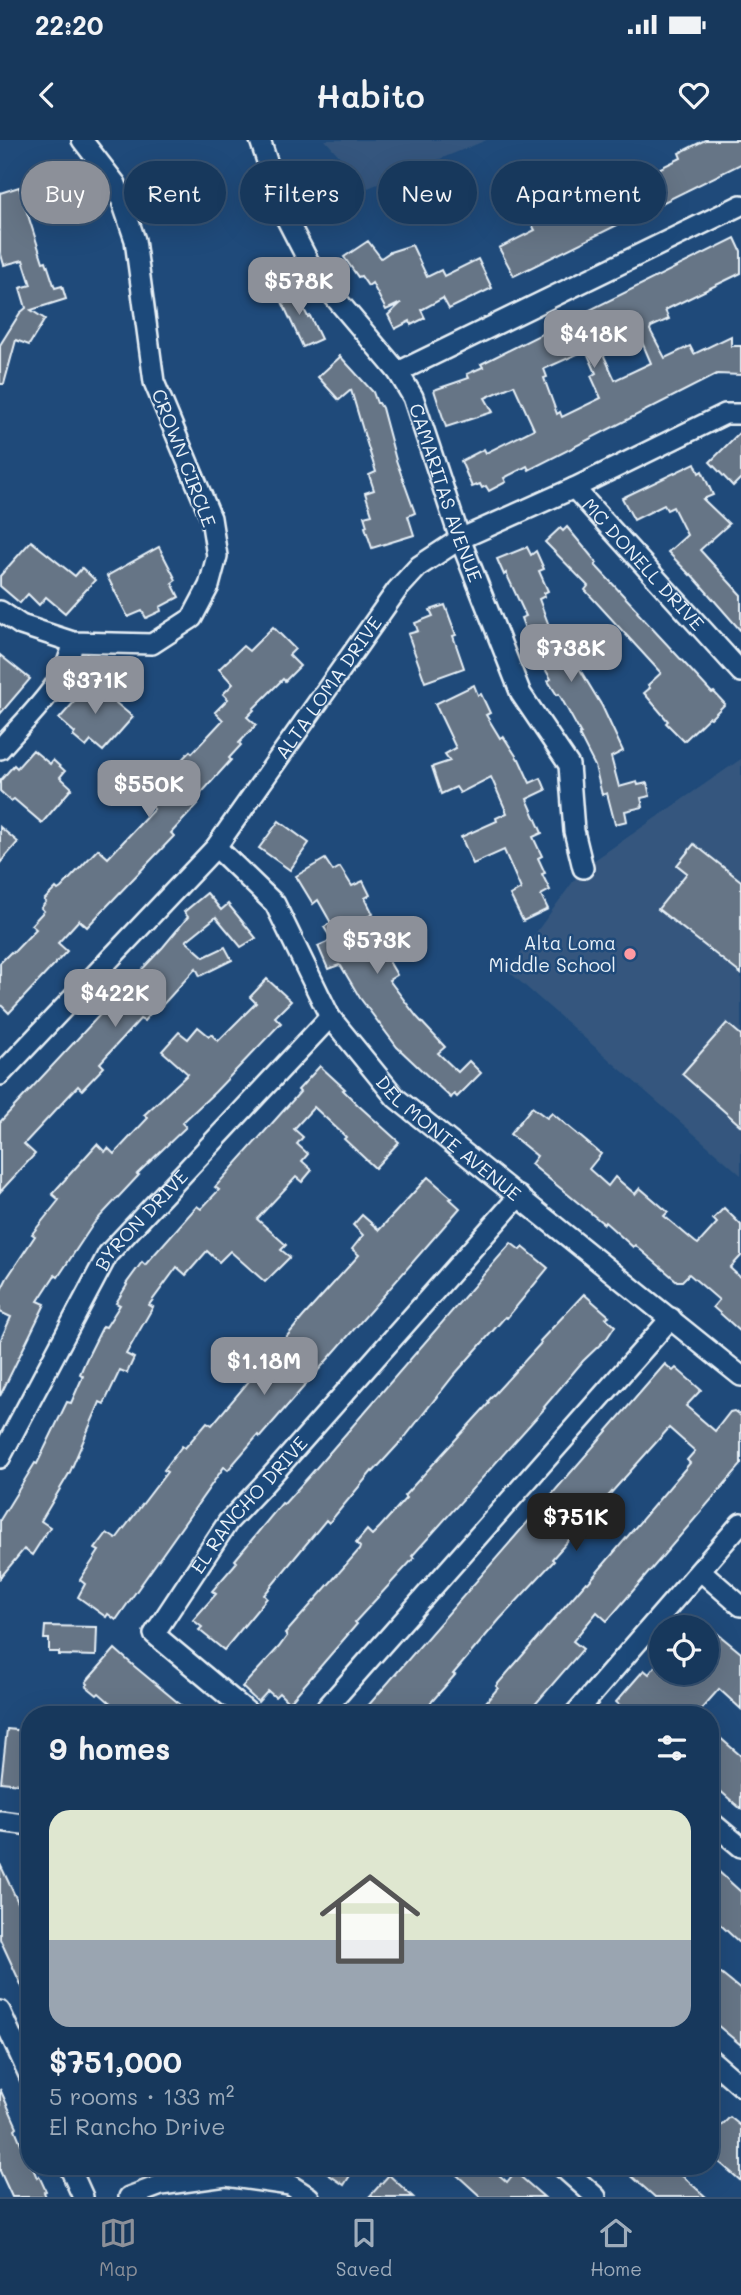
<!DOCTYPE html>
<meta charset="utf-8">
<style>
:root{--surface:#17385c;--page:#203f62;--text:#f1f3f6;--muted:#9eacbb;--line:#365272;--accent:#8c9099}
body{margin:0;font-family:Mali,sans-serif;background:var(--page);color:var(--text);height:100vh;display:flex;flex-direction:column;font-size:26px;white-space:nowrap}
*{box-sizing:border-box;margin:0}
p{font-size:23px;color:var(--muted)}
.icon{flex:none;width:38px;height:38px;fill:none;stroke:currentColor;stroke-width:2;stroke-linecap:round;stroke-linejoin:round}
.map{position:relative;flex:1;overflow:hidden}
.details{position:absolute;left:21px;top:1566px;width:698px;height:469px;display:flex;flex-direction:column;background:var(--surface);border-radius:28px;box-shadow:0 7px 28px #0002,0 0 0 2px var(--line)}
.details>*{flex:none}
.banner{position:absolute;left:21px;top:21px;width:700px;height:63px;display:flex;gap:14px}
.fabs{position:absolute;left:649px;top:1475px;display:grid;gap:14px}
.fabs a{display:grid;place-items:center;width:70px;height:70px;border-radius:50%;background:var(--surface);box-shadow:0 7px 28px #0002,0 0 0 2px var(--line);font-size:35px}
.price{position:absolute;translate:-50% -60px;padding:0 16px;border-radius:14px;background:var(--accent);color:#fff;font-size:23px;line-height:46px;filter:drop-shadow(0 2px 4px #0008)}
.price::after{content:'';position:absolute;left:50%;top:42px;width:21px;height:16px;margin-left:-10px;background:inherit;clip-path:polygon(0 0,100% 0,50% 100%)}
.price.active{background:#222;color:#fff}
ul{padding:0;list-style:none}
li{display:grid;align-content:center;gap:14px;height:371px;padding:0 28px}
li+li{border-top:2px solid var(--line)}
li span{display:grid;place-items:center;height:217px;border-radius:21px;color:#555}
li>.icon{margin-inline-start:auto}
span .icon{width:126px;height:126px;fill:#fffc;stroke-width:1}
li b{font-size:30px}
h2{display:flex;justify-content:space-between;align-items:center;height:84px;padding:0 28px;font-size:30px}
.chip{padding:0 24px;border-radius:32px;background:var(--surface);box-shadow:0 7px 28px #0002,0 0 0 2px var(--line);font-size:24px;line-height:63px}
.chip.active{background:var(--accent);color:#fff}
.status{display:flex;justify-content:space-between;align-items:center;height:49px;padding:0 35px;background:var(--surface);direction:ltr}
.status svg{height:19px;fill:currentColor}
header{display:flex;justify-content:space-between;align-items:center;height:91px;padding:0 28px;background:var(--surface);font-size:32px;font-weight:600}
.dock{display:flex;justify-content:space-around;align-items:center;height:98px;border-top:2px solid var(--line);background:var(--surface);font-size:19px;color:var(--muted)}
.dock a{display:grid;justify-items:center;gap:4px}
.dock .active{color:var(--accent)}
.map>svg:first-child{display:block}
</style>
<div class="status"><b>22:20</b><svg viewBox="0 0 49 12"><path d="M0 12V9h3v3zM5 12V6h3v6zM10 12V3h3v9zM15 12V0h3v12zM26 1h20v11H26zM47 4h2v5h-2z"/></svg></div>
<header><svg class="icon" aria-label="back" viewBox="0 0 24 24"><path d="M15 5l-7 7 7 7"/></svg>Habito<svg class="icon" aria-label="heart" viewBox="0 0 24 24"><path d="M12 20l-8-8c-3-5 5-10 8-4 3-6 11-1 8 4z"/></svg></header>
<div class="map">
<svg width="741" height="2057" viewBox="0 0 741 2057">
<rect width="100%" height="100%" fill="#1f4a7a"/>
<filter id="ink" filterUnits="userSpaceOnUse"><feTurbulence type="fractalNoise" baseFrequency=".0143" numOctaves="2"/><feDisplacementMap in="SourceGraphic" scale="14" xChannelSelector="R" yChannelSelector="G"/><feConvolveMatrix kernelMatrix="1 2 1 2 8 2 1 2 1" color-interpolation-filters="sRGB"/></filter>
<g filter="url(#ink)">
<g fill="#34577e">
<polygon points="325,0 487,0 368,48"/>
<polygon points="741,619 741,1035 508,831 583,728"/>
</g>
<g fill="#667586" stroke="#e8f1f8" stroke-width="2" fill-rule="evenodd">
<polygon points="705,0 741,0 741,24 514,136 499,108 535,90 530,81 557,68 559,72 572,65 575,70 615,51 612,45 639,32 642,37 681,18 679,13"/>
<polygon points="19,47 43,122 46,121 55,148 62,146 66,159 31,170 45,179 29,205 16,200 4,244 0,244 0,205 20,173 26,168 20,148 31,145 23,120 4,125 0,111 0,53"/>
<path d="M735,98L741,111V133L665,170L669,179L651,187L650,190L665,218L690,206L694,214L731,196V206H741V235L717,234L529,330L527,326L504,338L506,342L489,351L486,346L482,348L480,344L472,347L461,321L484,309L486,313L534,289L514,245L485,258L493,272L446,287L434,250L469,238L467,234L483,227L481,224ZM632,187L637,196L639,195L651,223L615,240L598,203ZM586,210L596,233L591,236L601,258L562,277L560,272L557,274L544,238L547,237L544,229Z"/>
<polygon points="368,101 381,118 390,112 412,105 427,137 441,130 444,136 478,119 492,148 449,169 443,158 421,170 425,178 411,185 410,181 395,189 388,175 401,163 386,170 372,143 368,146 361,136 358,137 344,117"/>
<polygon points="291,145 308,177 310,176 321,199 303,207 277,151"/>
<polygon points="339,215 373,252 377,263 379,263 382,268 396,320 415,373 408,376 414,395 372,408 365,387 367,386 364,376 372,374 365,353 374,350 369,335 376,332 365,297 351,250 339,260 318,237 340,217"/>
<polygon points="741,291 741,338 733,346 710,322"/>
<polygon points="695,323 699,333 702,331 713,355 703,359 729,384 700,410 741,455 741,491 691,434 690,435 668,412 687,395 673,367 667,370 664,365 634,380 622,358"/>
<polygon points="567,387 597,423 595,425 638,471 637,472 712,553 714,552 725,564 711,578 709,577 684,601 666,583 668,581 644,553 650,548 648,545 661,533 585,450 588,446 545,402 560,388 563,391"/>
<polygon points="31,401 75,436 82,428 95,440 65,473 46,457 39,465 28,454 20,463 0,446 0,436"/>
<polygon points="159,407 176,440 172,443 179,457 160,467 161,471 146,478 142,471 128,477 107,436"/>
<polygon points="527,407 531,415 536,411 544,429 539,431 548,451 544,453 545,456 539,459 560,515 568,510 602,566 623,611 611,617 619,647 637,642 638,645 647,643 650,656 641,658 643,667 625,671 627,681 615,684 607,653 602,655 595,626 579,595 581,594 559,554 557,555 548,541 551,539 532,507 521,478 526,476 506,433 504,435 497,419"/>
<polygon points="445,465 456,495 453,496 464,528 425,542 408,494 418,491 415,483 433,476 430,470"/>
<polygon points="273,487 295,509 289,515 300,526 285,541 283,539 253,569 254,570 247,577 256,585 239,603 241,605 229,618 231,620 194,661 198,664 171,693 174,696 87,787 79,780 58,803 67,811 9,873 0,864 0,823 11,812 13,813 36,789 31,785 44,771 41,768 46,762 44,760 56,748 58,750 61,748 98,709 108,718 154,669 152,667 179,638 171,631 190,611 192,613 223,580 215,572 228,559 223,554 233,544 219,529 243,506 249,511"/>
<polygon points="0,515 30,539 0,574"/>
<polygon points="90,536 107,550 104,553 133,577 103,611 91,601 86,607 73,596 75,593 59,579 75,561 71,557"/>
<polygon points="474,545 478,555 481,554 490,573 486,575 500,598 503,596 518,619 519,619 530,643 541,638 546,650 527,659 542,693 533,697 542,716 538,718 545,733 542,734 550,750 541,755 548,769 523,781 510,755 521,749 504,710 473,724 461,697 497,681 496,678 507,673 491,637 460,653 456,647 441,654 432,627 450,621 445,614 456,608 435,564"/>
<polygon points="33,610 50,624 53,620 65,631 60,637 72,648 42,683 14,659 11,661 0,651 0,641 14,625 17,628"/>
<polygon points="279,681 309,703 290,730 259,708"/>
<polygon points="0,687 18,702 0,723"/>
<polygon points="694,704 741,741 741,834 658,769 687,733 677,725"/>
<polygon points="325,719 333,731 340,727 352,746 363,741 370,755 365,758 373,774 354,784 371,821 384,813 397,835 389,840 417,877 445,907 438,913 458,932 469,921 481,933 457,957 454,954 451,958 397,907 360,858 341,826 339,825 328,829 318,806 332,800 324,787 331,783 318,760 313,764 296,736"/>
<polygon points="207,753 221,770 228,764 256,798 241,807 216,777 186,801 204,817 225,807 232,820 200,836 196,828 159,869 156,867 144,881 140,879 100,923 104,927 82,950 78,946 24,1004 35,1014 0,1052 0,982 163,807 188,777 184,772"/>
<polygon points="267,839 291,861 275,877 281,883 215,952 182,983 186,987 137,1034 139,1035 94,1083 58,1137 55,1135 38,1161 45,1164 0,1256 0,1201 11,1177 0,1172 0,1152 7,1138 35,1096 32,1094 59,1060 52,1054 97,1004 105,1012 108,1008 114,1014 148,978 144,975 188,934 162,911 179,892 188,899 198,887 209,896 211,894 218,901 256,863 250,857"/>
<polygon points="727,883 741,895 741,986 682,934"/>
<polygon points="320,926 345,949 343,950 358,965 399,1002 375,1028 344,999 346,997 314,967 294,989 303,997 297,1004 308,1014 302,1021 312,1030 302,1042 296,1037 257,1079 286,1105 281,1110 290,1117 265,1142 230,1111 219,1122 207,1111 186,1135 177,1127 149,1165 153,1167 126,1214 134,1218 127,1233 120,1230 104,1264 100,1262 70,1332 41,1381 50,1387 32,1415 24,1409 0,1438 0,1380 35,1323 37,1324 67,1262 71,1263 83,1236 80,1234 86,1220 103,1186 106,1187 120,1165 116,1163 127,1145 126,1144 142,1122 145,1125 197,1066 201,1069 219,1050 215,1047 293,960 300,952 298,950"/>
<polygon points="532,967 547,978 552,973 601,1014 589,1029 608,1046 615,1037 635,1054 640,1048 668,1072 664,1076 695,1102 698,1104 717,1083 713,1079 724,1068 741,1085 741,1116 730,1128 741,1138 741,1192 713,1167 719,1160 689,1134 682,1141 677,1141 635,1105 633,1107 605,1082 604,1084 531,1024 537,1016 510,994"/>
<polygon points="428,1037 452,1058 450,1059 460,1068 260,1297 258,1295 228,1330 224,1327 116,1480 108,1474 106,1477 78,1457 85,1444 80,1440 99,1411 95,1409 107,1393 116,1399 167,1332 164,1330 182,1306 185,1308 207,1282 212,1285 303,1177 359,1115 352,1109 363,1095 353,1085 362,1075 379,1090"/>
<polygon points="511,1103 520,1110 523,1107 548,1128 507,1178 505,1177 454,1235 405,1297 373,1332 372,1331 329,1383 326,1380 264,1455 267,1458 224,1510 199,1490 202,1487 193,1480 216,1454 212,1451 237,1422 235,1420 282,1363 284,1364 311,1334"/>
<polygon points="584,1154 609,1176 606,1178 615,1186 607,1198 583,1221 544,1267 545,1268 412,1416 414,1418 355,1482 357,1484 289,1563 279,1553 275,1557 268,1551 258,1562 242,1547 279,1507 287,1496 285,1494 359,1410 360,1407 356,1403 367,1390 372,1395 380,1387 406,1358 404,1356 489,1263 488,1261 541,1203 540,1201"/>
<polygon points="665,1224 673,1231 676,1228 701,1250 686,1266 715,1291 730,1272 734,1271 741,1276 741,1325 607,1481 597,1472 573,1501 583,1509 526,1575 475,1575 498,1548 496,1546 586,1442 588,1443 690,1323 687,1320 695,1311 669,1288 552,1419 554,1421 500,1479 453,1534 455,1535 420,1575 360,1575"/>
<polygon points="707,1485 741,1513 741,1569 719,1549 696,1575 631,1575 616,1562 644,1530 649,1534 656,1525 662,1530 662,1533 665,1533 677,1543 686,1533 707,1533"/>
<polygon points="45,1486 97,1487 96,1516 59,1515 59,1512 49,1512 49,1499 44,1499"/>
<polygon points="115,1509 134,1526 193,1575 124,1575 99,1553 97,1555 86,1546 88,1544 86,1542"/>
<polygon points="7,1589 25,1591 24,1601 30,1601 30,1645 1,1642"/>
<polygon points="710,1589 741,1616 741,1669 710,1642"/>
<polygon points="0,1724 30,1788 30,1864 0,1799"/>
<polygon points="710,1728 716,1733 718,1731 741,1752 741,1804 710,1775"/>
<polygon points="710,1825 741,1850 741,1905 710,1879"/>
<polygon points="0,1949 17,1987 15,1989 30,2026 32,2026 37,2038 39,2036 46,2051 44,2052 46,2057 12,2057 0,2031"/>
<polygon points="710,1977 721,1986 730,1977 741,1986 741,2041 710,2014"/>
<polygon points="316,2026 356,2026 344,2045"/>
<polygon points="447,2026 489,2026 507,2042 515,2032 544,2057 481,2057"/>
<polygon points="620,2026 671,2026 706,2057 655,2057"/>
<polygon points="389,2035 413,2057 369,2057"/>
</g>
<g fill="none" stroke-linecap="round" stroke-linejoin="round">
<g stroke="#e8f1f8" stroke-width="24">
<g id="minor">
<path id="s1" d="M260,0L285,76L315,134L398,232L413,257L460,399L521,554L569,625L574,691L583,728"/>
<polyline points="398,232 741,65"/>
<path id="s2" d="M574,348L741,532"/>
<polyline points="0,471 21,485 73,502 152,504 192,478 209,446 217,416 211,378 154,242 135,100 116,44 82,0"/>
<path d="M0,609C27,577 67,544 73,502"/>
<path id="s3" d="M216,707L275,764L330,877L396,958L741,1236"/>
<path id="s4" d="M0,935L216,707L397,450L419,426L460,399L574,348L725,274H741"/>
<path id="s5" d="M0,1318L108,1114L330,877"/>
<polyline points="701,1431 741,1466"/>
<path id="s6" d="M251,1575L154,1494L228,1382L264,1344L519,1056"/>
<polyline points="320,1575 671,1178"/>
<polyline points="574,1575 741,1383"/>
<polyline points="0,1681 30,1685"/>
<polyline points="710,1681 741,1707"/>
<polyline points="0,1871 30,1937"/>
<polyline points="710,1919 741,1946"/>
<polyline points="69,2026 83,2057"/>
<polyline points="561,2026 596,2057"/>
<polyline points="129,2057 161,2045 226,2036 290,2045 309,2057"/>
</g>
</g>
<use href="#minor" stroke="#1f4a7a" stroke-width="19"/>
</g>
</g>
<circle fill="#ff9aa2" stroke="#1f4a7a" stroke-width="2.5" cx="630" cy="814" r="7"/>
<g text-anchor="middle" stroke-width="5" stroke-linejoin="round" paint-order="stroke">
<g font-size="19" fill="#e8f1f8" stroke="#1f4a7a">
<text transform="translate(184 318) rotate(69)" y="7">CROWN CIRCLE</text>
<text dy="7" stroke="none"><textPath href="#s1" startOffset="404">CAMARITAS AVENUE</textPath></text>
<text dy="7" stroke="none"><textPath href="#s2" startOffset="103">MC DONELL DRIVE</textPath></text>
<text dy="7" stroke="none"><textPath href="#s4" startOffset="509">ALTA LOMA DRIVE</textPath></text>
<text dy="7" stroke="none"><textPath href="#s3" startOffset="378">DEL MONTE AVENUE</textPath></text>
<text dy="7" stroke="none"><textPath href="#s5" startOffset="278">BYRON DRIVE</textPath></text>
<text dy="7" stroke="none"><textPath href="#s6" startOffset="287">EL RANCHO DRIVE</textPath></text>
</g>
<g font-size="19" fill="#e8f1f8" stroke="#1f4a7a" text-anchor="end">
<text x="616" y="810">Alta Loma<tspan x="616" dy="22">Middle School</tspan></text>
</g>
</g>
</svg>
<div class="fabs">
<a><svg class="icon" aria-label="locate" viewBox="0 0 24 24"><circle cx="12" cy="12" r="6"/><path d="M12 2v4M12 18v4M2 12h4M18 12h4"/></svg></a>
</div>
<b class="price" style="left:299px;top:177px">$578K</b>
<b class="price" style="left:594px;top:230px">$418K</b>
<b class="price" style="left:571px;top:544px">$738K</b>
<b class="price" style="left:95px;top:576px">$371K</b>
<b class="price" style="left:149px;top:680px">$550K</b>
<b class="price" style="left:377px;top:836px">$573K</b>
<b class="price" style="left:115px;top:889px">$422K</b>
<b class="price" style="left:264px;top:1257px">$1.18M</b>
<b class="price active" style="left:576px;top:1413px">$751K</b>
<div class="banner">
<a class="chip active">Buy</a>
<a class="chip">Rent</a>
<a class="chip">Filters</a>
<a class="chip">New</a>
<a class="chip">Apartment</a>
</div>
<section class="details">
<h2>9 homes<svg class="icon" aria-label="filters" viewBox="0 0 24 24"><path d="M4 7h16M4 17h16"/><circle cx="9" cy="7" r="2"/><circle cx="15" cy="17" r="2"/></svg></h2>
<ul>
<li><span style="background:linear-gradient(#dfe7d0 60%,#9aa5b1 0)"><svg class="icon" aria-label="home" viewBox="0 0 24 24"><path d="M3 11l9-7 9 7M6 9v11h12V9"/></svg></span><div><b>$751,000</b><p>5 rooms · 133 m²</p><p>El Rancho Drive</p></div></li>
</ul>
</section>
</div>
<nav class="dock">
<a class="active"><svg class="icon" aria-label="map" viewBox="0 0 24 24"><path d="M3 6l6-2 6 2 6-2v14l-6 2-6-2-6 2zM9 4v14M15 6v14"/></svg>Map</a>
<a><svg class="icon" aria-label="saved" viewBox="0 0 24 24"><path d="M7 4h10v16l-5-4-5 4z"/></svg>Saved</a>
<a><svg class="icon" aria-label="home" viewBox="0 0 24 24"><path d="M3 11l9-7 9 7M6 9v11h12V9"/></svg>Home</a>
</nav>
